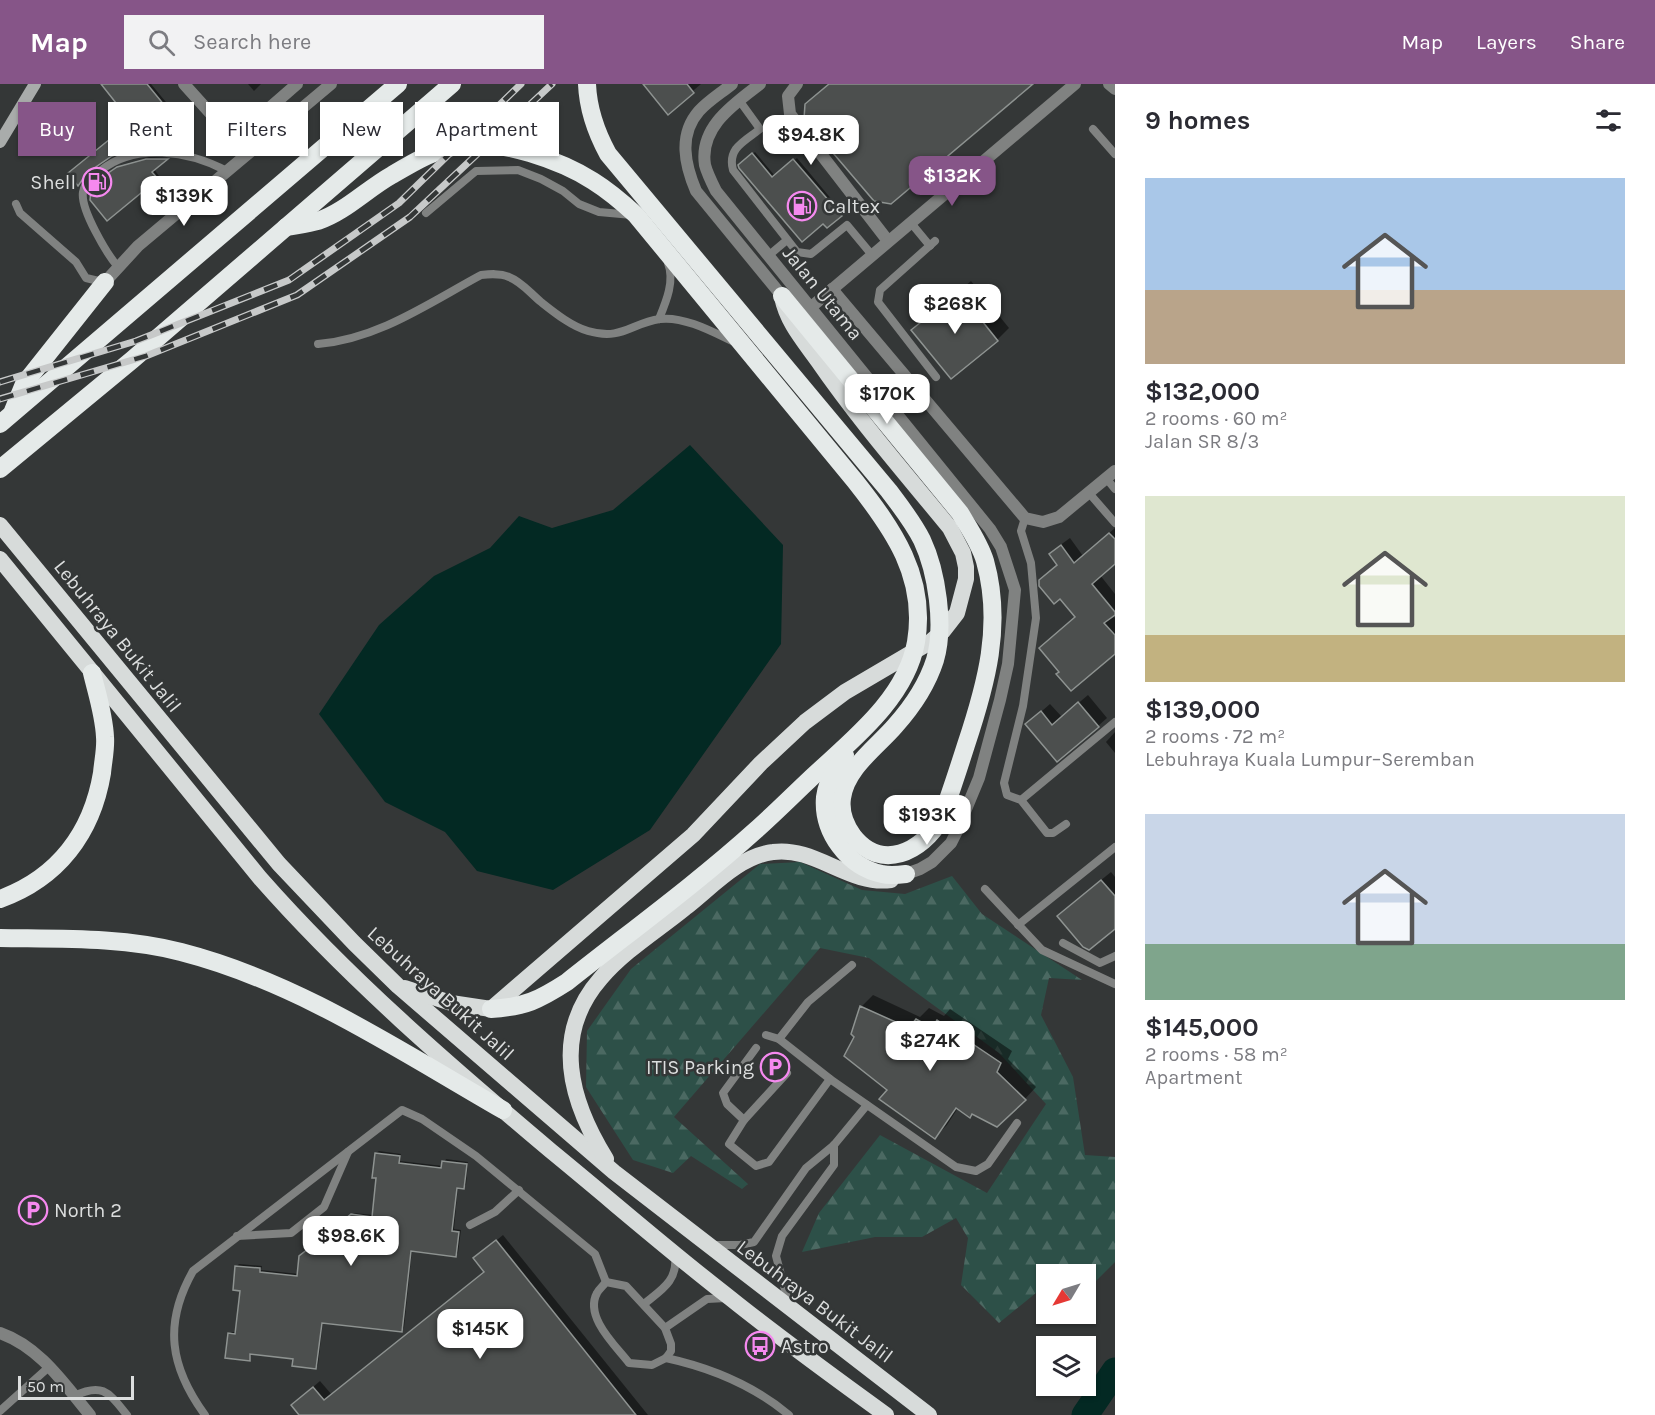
<!DOCTYPE html>
<meta charset="utf-8">
<style>
:root{--surface:#fff;--page:#f2f2f3;--text:#2b2b33;--muted:#7c7c81;--accent:#865588}
body{margin:0;font-family:Karla,sans-serif;background:var(--page);color:var(--text);height:100vh;display:flex;flex-direction:column;font-size:22px;white-space:nowrap}
*{box-sizing:border-box;margin:0}
p{font-size:20px;color:var(--muted)}
.icon{flex:none;width:33px;height:33px;fill:none;stroke:currentColor;stroke-width:2;stroke-linecap:round;stroke-linejoin:round}
.map{position:relative;flex:1;overflow:hidden}
.details{display:flex;flex-direction:column;background:var(--surface);width:540px}
.details>*{flex:none}
.guide{position:absolute;left:18px;top:18px;width:570px;height:54px;display:flex;gap:12px}
.needle{width:39px;rotate:232deg}
.controls{position:absolute;left:1036px;top:1180px;display:grid;gap:12px}
.controls a{display:grid;place-items:center;width:60px;height:60px;border-radius:0px;background:var(--surface);box-shadow:0 2px 4px #0004;font-size:30px}
.scale{position:absolute;left:18px;bottom:15px;width:116px;box-sizing:border-box;padding-left:6px;border:3px solid #dcdede;border-top:0;font-size:16px;line-height:21px;white-space:nowrap;color:#dcdede;-webkit-text-stroke:4px #343737;paint-order:stroke}
.price{position:absolute;translate:-50% -51px;padding:0 14px;border-radius:12px;background:#fff;color:#222;font-size:20px;line-height:39px;filter:drop-shadow(0 2px 3px #0008)}
.price::after{content:'';position:absolute;left:50%;top:36px;width:18px;height:14px;margin-left:-9px;background:inherit;clip-path:polygon(0 0,100% 0,50% 100%)}
.price.selected{background:var(--accent);color:#fff}
ul{padding:0;list-style:none}
li{display:grid;align-content:center;gap:12px;height:318px;padding:0 30px}
li span{display:grid;place-items:center;height:186px;border-radius:0px;color:#555}
li>.icon{margin-inline-start:auto}
span .icon{width:108px;height:108px;fill:#fffc;stroke-width:1}
li b{font-size:26px}
h2{display:flex;justify-content:space-between;align-items:center;height:72px;padding:0 30px;font-size:26px}
.chip{padding:0 21px;border-radius:0px;background:var(--surface);box-shadow:0 2px 4px #0004;font-size:21px;line-height:54px}
.chip.selected{background:var(--accent);color:#fff}
header{display:flex;align-items:center;gap:36px;box-sizing:border-box;height:84px;padding:0 30px;background:var(--accent);color:#fff}
header strong{font-size:28px}
nav{display:flex;gap:33px;margin-inline-start:auto;font-size:21px}
.search{width:420px;height:54px;background:var(--page);display:flex;align-items:center;gap:15px;box-sizing:border-box;padding:0 21px;border-radius:0px;color:var(--muted);font-size:22px}
main{display:flex;flex:1;min-height:0}
.map>svg:first-child{display:block}
</style>
<header>
<strong>Map</strong>
<div class="search"><svg class="icon" aria-label="search" viewBox="0 0 24 24"><circle cx="10" cy="10" r="6"/><path d="M15 15l6 6"/></svg>Search here</div>
<nav><a>Map</a><a>Layers</a><a>Share</a></nav>
</header>
<main>
<div class="map">
<svg width="1115" height="1331" viewBox="0 0 1115 1331">
<defs>
<pattern id="forest-firs" width="22" height="20" patternUnits="userSpaceOnUse" patternTransform="scale(1.5)"><rect width="22" height="20" fill="#2d5048"/><path d="M5 1l3.5 6h-7zM16 11l3.5 6h-7z" fill="#4b6962"/></pattern>
</defs>
<rect width="100%" height="100%" fill="#343737"/>
<polygon fill="url(#forest-firs)" points="800,778 862,806 905,810 952,792 982,830 1082,896 1049,894 1041,931 1073,993 1085,1071 1115,1073 1115,1178 1086,1207 1086,1191 1065,1191 1062,1188 1058,1191 1047,1191 1047,1200 999,1239 961,1201 968,1154 956,1134 922,1153 875,1153 802,1168 819,1129 880,1051 987,1109 1046,1020 999,969 869,874 820,864 674,1033 748,1100 742,1105 691,1072 673,1089 633,1076 586,1003 587,947 631,885 760,780"/>
<polygon fill="#032923" points="690,361 783,461 781,560 650,746 553,806 477,787 445,748 385,718 319,630 379,541 434,492 490,464 519,432 552,444 613,426"/>
<g fill="#0007">
<polygon points="112,0 151,0 194,52 181,63 144,62 127,65 70,90 133,37"/>
<polygon points="248,0 261,0 254,7"/>
<polygon points="644,0 701,0 668,28"/>
<polygon points="755,68 775,92 797,74 843,129 827,142 740,81"/>
<polygon points="150,73 168,74 154,85 159,92 157,94 91,116 91,109 95,101 121,81"/>
<polygon points="971,197 1009,244 997,256 913,246"/>
<polygon points="1115,444 1115,478 1100,491 1115,510 1115,529 1112,531 1115,534 1115,568 1076,532 1060,513 1040,497 1059,480 1059,462 1070,454 1083,472"/>
<polygon points="1088,611 1107,634 1098,642 1027,640 1050,620 1062,633"/>
<polygon points="1115,648 1115,669 1106,658"/>
<polygon points="1111,788 1115,793 1115,843 1068,823"/>
<polygon points="873,911 920,933 929,924 944,932 950,925 1012,967 1008,975 1036,1003 1025,1015 974,1029 970,1032 958,1024 947,1041 935,1053 889,1006 856,953 861,923"/>
<polygon points="379,1067 401,1070 400,1077 443,1082 446,1075 468,1078 466,1101 463,1103 458,1102 454,1145 461,1146 458,1169 456,1171 412,1166 404,1244 401,1247 323,1237 318,1281 316,1284 294,1274 252,1269 249,1276 229,1250 232,1248 237,1248 241,1206 237,1182 239,1180 262,1182 261,1186 299,1190 318,1158 320,1145 323,1142 328,1140 336,1143 354,1129 373,1131 377,1093 376,1069"/>
<polygon points="503,1151 648,1331 300,1331 299,1315 320,1297 332,1311 485,1187 482,1168"/>
</g>
<g fill="none" stroke-linecap="round" stroke-linejoin="round">
<polyline stroke="#032923" stroke-width="27" points="1085,1331 1115,1287"/>
</g>
<g fill="#4c4f4e" stroke="#8e9391" stroke-width="1.5">
<polygon points="101,0 147,0 193,56 181,65 144,63 127,66 112,72 87,89 78,102 68,89 131,38"/>
<polygon points="643,0 687,0 694,9 668,31"/>
<polygon points="829,0 1033,0 891,120 874,117 804,35 805,20"/>
<polygon points="752,69 772,93 793,75 842,132 827,144 823,140 802,158 739,84 738,81"/>
<polygon points="146,75 168,75 152,88 158,95 107,137 90,116 91,104 98,96 117,83"/>
<polygon points="959,208 998,257 951,295 911,246"/>
<polygon points="1109,449 1115,455 1115,480 1092,500 1115,528 1115,531 1104,539 1115,551 1115,570 1071,607 1056,590 1059,588 1039,564 1075,533 1060,515 1054,520 1039,502 1039,496 1057,481 1049,470 1061,461 1074,479"/>
<polygon points="1078,618 1099,643 1057,678 1025,640 1041,627 1052,641"/>
<polygon points="1101,796 1115,812 1115,845 1089,866 1083,863 1057,832"/>
<polygon points="860,922 909,944 916,935 932,944 937,936 1001,979 997,988 1026,1016 997,1043 972,1030 970,1034 956,1024 935,1055 879,1015 887,1006 844,972 854,953 851,950"/>
<polygon points="375,1069 400,1072 399,1079 441,1084 442,1077 467,1080 464,1105 457,1104 452,1147 459,1148 456,1173 411,1167 402,1248 322,1239 316,1285 292,1282 293,1275 250,1270 250,1277 225,1274 228,1249 235,1250 240,1207 233,1206 235,1182 260,1184 260,1188 297,1192 299,1172 317,1158 316,1149 319,1144 325,1142 333,1145 351,1130 372,1133 376,1094 372,1094"/>
<polygon points="496,1156 636,1331 299,1331 291,1321 313,1303 324,1316 484,1188 473,1174"/>
</g>
<g fill="none" stroke-linecap="round" stroke-linejoin="round">
<g stroke="#808281" stroke-width="8">
<path d="M739,16L760,45C745,57 727,64 733,86L797,168L811,170L847,141L872,171"/>
<polyline points="1093,45 1115,70"/>
<polyline points="16,120 20,129 76,178 86,194 103,198"/>
<polyline points="426,129 476,87 518,86 541,95 563,107 579,120 599,128 632,131"/>
<polyline points="911,139 930,162"/>
<polyline points="935,157 880,206 878,218 936,293"/>
<polyline points="768,172 787,156"/>
<path d="M118,183C107,170 80,125 83,108C85,98 92,93 100,87C135,58 189,67 227,87"/>
<path d="M659,235C666,218 675,197 668,179"/>
<path d="M318,260C378,255 429,219 481,191C490,190 500,189 509,193C522,198 530,209 541,218C555,229 571,242 588,247C622,257 631,239 660,235C684,232 713,248 734,258"/>
<polyline points="1106,394 1115,405"/>
<polyline points="1089,409 1115,439"/>
<polyline points="1025,434 1021,447 1031,479 1036,534 1023,622 1004,699 1007,711 1021,716 1047,749 1053,749 1066,740"/>
<polyline points="1021,716 1115,638"/>
<polyline points="985,805 1042,866 1115,900"/>
<polyline points="1018,841 1115,763"/>
<polyline points="1063,859 1100,879 1115,872"/>
<polyline points="766,951 779,955 830,995 956,1083 976,1087 988,1080 1017,1039"/>
<polyline points="779,955 808,918 852,881"/>
<polyline points="787,989 744,1036 729,1060 756,1082 769,1078 830,995"/>
<polyline points="744,1036 727,1020 723,1009 756,964"/>
<polyline points="470,1141 495,1128 519,1106"/>
<polyline points="237,1152 291,1149 324,1123 348,1068"/>
<polyline points="711,1161 740,1161 754,1158 806,1084 834,1061 867,1021"/>
<path d="M606,1198L626,1202L665,1244L671,1260V1267L666,1274L652,1281L629,1279C616,1262 584,1233 597,1209C599,1205 603,1202 606,1198Z"/>
<polyline points="788,1217 776,1172 782,1152 834,1081 834,1061"/>
<path d="M644,1220C661,1206 678,1197 675,1172"/>
<polyline points="665,1244 707,1215 726,1214"/>
<path d="M666,1274C712,1284 753,1301 789,1331"/>
<path d="M74,1312C103,1298 109,1309 127,1331"/>
<polyline points="0,1327 50,1282"/>
<path d="M205,1331C170,1283 163,1240 193,1187L402,1026L422,1035L476,1072L595,1170L606,1198"/>
</g>
<g stroke="#808281" stroke-width="12">
<polyline points="184,0 247,70"/>
<polyline points="797,0 788,12 790,30 888,157"/>
<polyline points="1109,0 1115,5"/>
<polyline points="234,55 297,0"/>
<polyline points="832,205 1025,434 1043,438 1059,433 1115,387"/>
<polyline points="810,224 1075,0"/>
<path d="M0,1249C40,1263 64,1300 90,1331"/>
</g>
<g stroke="#808281" stroke-width="12">
<path d="M732,0C721,9 708,17 699,27C678,51 685,81 696,107L782,212"/>
<path d="M760,0C734,20 699,43 705,81C707,89 712,99 716,107L990,445L1001,463L1015,506L1008,580L1000,616L979,694L957,747L951,759L932,778L920,785L906,790"/>
<polyline points="105,198 138,162 331,0"/>
</g>
<polyline stroke="#a9acab" stroke-width="12" points="0,58 35,0"/>
<g stroke="#d7dbda" stroke-width="16">
<polyline points="0,441 279,780 354,859 398,902 614,1088 929,1331"/>
<path d="M0,475L260,794C348,894 449,981 551,1067C611,1116 669,1167 730,1214C781,1255 834,1293 886,1331"/>
<path d="M405,904L451,919L491,925L693,751L761,679L805,638L845,608L930,558L943,547L957,529L966,495V483L963,469L950,444C905,389 858,335 818,277C803,256 787,238 782,213"/>
<path d="M606,1075C570,1017 551,951 601,894C624,867 658,846 685,824C711,804 739,772 773,768C815,762 849,802 891,796"/>
</g>
<g stroke="#e5eae9" stroke-width="18">
<path d="M587,0C588,25 596,48 608,70L889,407C901,423 913,438 922,456C937,488 945,542 935,576C927,601 912,623 895,642C877,663 846,684 842,714C840,728 845,741 853,752C881,788 922,768 941,735C950,711 958,686 966,661C986,601 1003,541 985,477C980,460 969,444 960,429L782,212"/>
<path d="M286,143C297,141 308,140 318,137C345,128 367,105 392,91C414,78 437,64 463,61C500,55 562,77 593,97C609,107 623,119 636,131L855,397C893,445 927,493 916,558C906,616 848,659 809,696C791,713 774,730 756,746C696,800 630,848 567,898C539,916 525,923 491,925"/>
<polyline points="13,327 24,300 105,198"/>
<polyline points="0,340 398,0"/>
<polyline points="0,385 132,276 452,0"/>
<path d="M845,671C836,683 827,697 825,713C822,748 848,783 882,790C890,792 898,791 906,790"/>
<path d="M0,815C58,794 92,749 102,689C103,677 106,665 105,653C104,631 97,610 92,589"/>
<path d="M0,854C60,855 123,853 181,868C298,898 400,967 503,1026"/>
</g>
<g stroke="#c7c9c9" stroke-width="7">
<g id="rail">
<polyline points="0,298 136,257 289,196 399,119 521,0"/>
<polyline points="0,315 146,272 297,211 410,133 552,0"/>
</g>
</g>
<use href="#rail" stroke="#343737" stroke-width="4.5" stroke-dasharray="14" stroke-linecap="butt"/>
</g>
<defs>
<g id="fuel-ring" transform="scale(1.5)"><circle r="9.5" fill="#343737" stroke="#f589ef" stroke-width="1.5"/><path d="M-5.5-6h7V0h2V4h1.3V-2.5L3-4.5l.8-.8L6-3V5H2.5V1h-1V6h-7ZM-4.2-4.7v3.2H.2V-4.7Z" fill="#f589ef"/></g>
<g id="parking-ring" transform="scale(1.5)"><circle r="9.5" fill="#343737" stroke="#f589ef" stroke-width="1.5"/><path d="M-3.5-5.5H1a3.5 3.5 0 0 1 0 7H-1V5.5H-3.5ZM-1-3.4V-.6H.8a1.4 1.4 0 0 0 0-2.8Z" fill="#f589ef"/></g>
<g id="bus-ring" transform="scale(1.5)"><circle r="9.5" fill="#343737" stroke="#f589ef" stroke-width="1.5"/><path d="M-5-6H5V4H4V6H2V4H-2V6H-4V4H-5ZM-3.5-4V0h7V-4ZM-3.5 1.2v1.5H-2V1.2ZM2 1.2v1.5H3.5V1.2Z" fill="#f589ef"/></g>
</defs>
<g fill-rule="evenodd">
<use href="#fuel-ring" x="97" y="98"/>
<use href="#fuel-ring" x="802" y="122"/>
<use href="#parking-ring" x="775" y="983"/>
<use href="#parking-ring" x="33" y="1126"/>
<use href="#bus-ring" x="760" y="1262"/>
</g>
<g text-anchor="middle" stroke-width="5" stroke-linejoin="round" paint-order="stroke">
<g font-size="20" fill="#dcdede" stroke="#343737" text-anchor="start">
<text x="76" y="105" text-anchor="end">Shell</text>
<text x="823" y="129">Caltex</text>
<text x="754" y="990" text-anchor="end">ITIS Parking</text>
<text x="54" y="1133">North 2</text>
<text x="781" y="1269">Astro</text>
</g>
<g font-size="20" fill="#dcdede" stroke="#343737">
<text transform="translate(823 209) rotate(51)" y="7">Jalan Utama</text>
<text transform="translate(118 552) rotate(51)" y="7">Lebuhraya Bukit Jalil</text>
<text transform="translate(441 909) rotate(42)" y="7">Lebuhraya Bukit Jalil</text>
<text transform="translate(815 1217) rotate(37)" y="7">Lebuhraya Bukit Jalil</text>
</g>
</g>
</svg>
<div class="controls">
<a><svg class="needle" viewBox="-14 -14 28 28"><path d="M0-13l5 13h-10z" fill="#e53935"/><path d="M0 13l5-13h-10z" fill="#7c7c81"/></svg></a>
<a><svg class="icon" aria-label="layers" viewBox="0 0 24 24"><path d="M12 4l9 5-9 5-9-5zM3 14l9 5 9-5"/></svg></a>
</div>
<div class="scale">50 m</div>
<b class="price" style="left:811px;top:82px">$94.8K</b>
<b class="price selected" style="left:952px;top:123px">$132K</b>
<b class="price" style="left:184px;top:143px">$139K</b>
<b class="price" style="left:955px;top:251px">$268K</b>
<b class="price" style="left:887px;top:341px">$170K</b>
<b class="price" style="left:927px;top:762px">$193K</b>
<b class="price" style="left:930px;top:988px">$274K</b>
<b class="price" style="left:351px;top:1183px">$98.6K</b>
<b class="price" style="left:480px;top:1276px">$145K</b>
<div class="guide">
<a class="chip selected">Buy</a>
<a class="chip">Rent</a>
<a class="chip">Filters</a>
<a class="chip">New</a>
<a class="chip">Apartment</a>
</div>
</div>
<section class="details">
<h2>9 homes<svg class="icon" aria-label="filters" viewBox="0 0 24 24"><path d="M4 7h16M4 17h16"/><circle cx="9" cy="7" r="2"/><circle cx="15" cy="17" r="2"/></svg></h2>
<ul>
<li><span style="background:linear-gradient(#a9c7e8 60%,#b9a48a 0)"><svg class="icon" aria-label="home" viewBox="0 0 24 24"><path d="M3 11l9-7 9 7M6 9v11h12V9"/></svg></span><div><b>$132,000</b><p>2 rooms · 60 m²</p><p>Jalan SR 8/3</p></div></li>
<li><span style="background:linear-gradient(#dfe7d0 75%,#c2b280 0)"><svg class="icon" aria-label="home" viewBox="0 0 24 24"><path d="M3 11l9-7 9 7M6 9v11h12V9"/></svg></span><div><b>$139,000</b><p>2 rooms · 72 m²</p><p>Lebuhraya Kuala Lumpur–Seremban</p></div></li>
<li><span style="background:linear-gradient(#c9d6e8 70%,#7fa58c 0)"><svg class="icon" aria-label="home" viewBox="0 0 24 24"><path d="M3 11l9-7 9 7M6 9v11h12V9"/></svg></span><div><b>$145,000</b><p>2 rooms · 58 m²</p><p>Apartment</p></div></li>
</ul>
</section>
</main>
